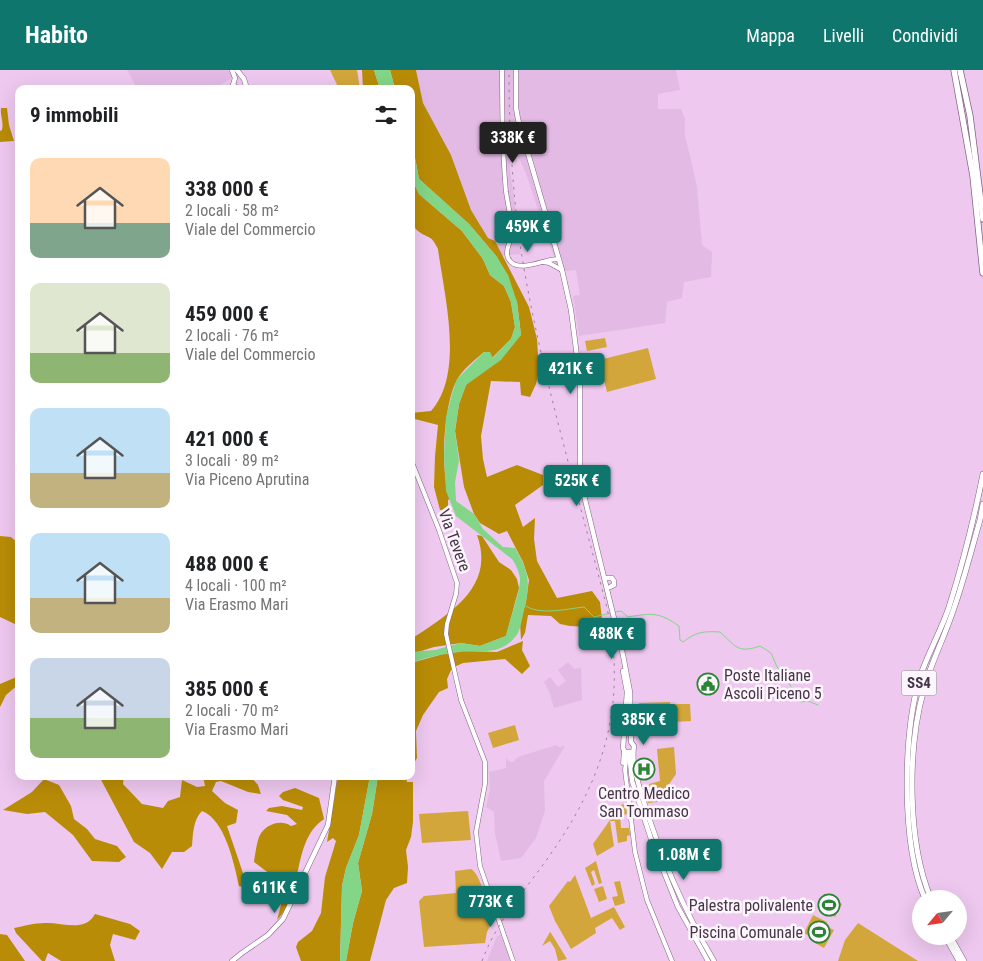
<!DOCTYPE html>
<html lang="it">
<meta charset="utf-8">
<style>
:root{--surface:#fff;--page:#f6f6f6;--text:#202124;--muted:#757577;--accent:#0f766e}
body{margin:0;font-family:"Roboto Condensed",sans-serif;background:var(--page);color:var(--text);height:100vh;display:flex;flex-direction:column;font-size:19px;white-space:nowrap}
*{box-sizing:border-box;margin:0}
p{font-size:16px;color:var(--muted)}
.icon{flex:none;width:28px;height:28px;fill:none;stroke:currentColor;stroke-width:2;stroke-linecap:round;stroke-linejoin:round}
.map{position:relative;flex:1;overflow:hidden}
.side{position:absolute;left:15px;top:15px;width:400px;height:695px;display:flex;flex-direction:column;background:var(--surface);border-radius:10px;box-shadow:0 5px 20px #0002}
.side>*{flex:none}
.needle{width:32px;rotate:241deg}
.tools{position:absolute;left:912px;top:820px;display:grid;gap:10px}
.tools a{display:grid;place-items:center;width:55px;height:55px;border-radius:50%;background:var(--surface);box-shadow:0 5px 20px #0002;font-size:25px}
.price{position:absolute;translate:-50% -42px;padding:0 11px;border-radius:5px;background:var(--accent);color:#fff;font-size:16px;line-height:32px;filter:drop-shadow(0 1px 2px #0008)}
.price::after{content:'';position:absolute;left:50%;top:30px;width:15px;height:11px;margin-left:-8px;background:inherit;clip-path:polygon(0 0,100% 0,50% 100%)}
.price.active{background:#222;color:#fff}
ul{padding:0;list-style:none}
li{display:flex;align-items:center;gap:15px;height:125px;padding:0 15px}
li span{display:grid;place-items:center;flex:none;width:140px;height:100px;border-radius:10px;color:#555}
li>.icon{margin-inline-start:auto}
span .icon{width:60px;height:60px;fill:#fffc;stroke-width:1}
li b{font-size:21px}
h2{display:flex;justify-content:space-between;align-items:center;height:60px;padding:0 15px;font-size:21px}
header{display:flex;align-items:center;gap:30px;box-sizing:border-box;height:70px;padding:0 25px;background:var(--accent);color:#fff}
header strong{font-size:24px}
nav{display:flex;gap:28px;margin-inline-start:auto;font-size:18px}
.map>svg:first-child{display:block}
</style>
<header>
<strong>Habito</strong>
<nav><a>Mappa</a><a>Livelli</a><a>Condividi</a></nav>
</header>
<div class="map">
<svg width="983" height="891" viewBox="0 0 983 891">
<rect width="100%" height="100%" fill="#eec8ef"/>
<g fill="#e3bae4">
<polygon points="127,0 228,0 232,7 229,10 213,19 133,19 136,16"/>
<polygon points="416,0 676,0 680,20 658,24 658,39 681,39 685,49 685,65 697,117 702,175 712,182 711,207 684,212 682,228 667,232 665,253 579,266 573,226 580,225 576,200 559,202 525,101 516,82 508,81 521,184 502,186 495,171 488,168 471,140 451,85 423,33"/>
<polygon points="568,592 574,599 581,598 582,630 554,638 550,624 544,612 550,607 558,617 566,611 558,600"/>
<polygon points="556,675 559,677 565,676 544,711 545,741 536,768 521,788 501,791 495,763 494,742 486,737 490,719 489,702 506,698 506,688 509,691 513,692 518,687"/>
<polygon points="501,865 510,891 487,891 497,866"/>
</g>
<g fill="#d3a63b">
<polygon points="330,0 357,0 360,19 339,19"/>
<polygon points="605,268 607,277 587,281 585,271"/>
<polygon points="648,278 656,309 607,322 599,290"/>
<polygon points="670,632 670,651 639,652 639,633"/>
<polygon points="673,634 690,634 691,651 674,652"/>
<polygon points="515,655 519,670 493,678 488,663"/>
<polygon points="674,677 676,704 657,732 648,733 644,723 651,721 649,714 660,711 657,679"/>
<polygon points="623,734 626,737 627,744 620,746 621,758 629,758 630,765 627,766 627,771 618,773 615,751 610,751 614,776 597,786 593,774 620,736"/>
<polygon points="468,741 471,770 422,773 419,744"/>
<polygon points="596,791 602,813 599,814 594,800 591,802 595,814 592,816 585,798"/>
<path d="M471,799C481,804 488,838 493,850L487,862L485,873L424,877L419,831L424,826L456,823L455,801Z"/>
<polygon points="575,805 591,848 614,837 625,857 620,860 612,848 595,858 596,863 571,879 555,851 549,836 568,811 570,812"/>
<polygon points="620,811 625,833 615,836 612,827 618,826 614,812"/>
<polygon points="603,816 607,829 599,832 594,819"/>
<polygon points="824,824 842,834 835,847 817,837"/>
<polygon points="813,845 827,852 825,856 834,860 824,878 815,873 816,870 804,863"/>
<polygon points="858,853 918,891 838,891 845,870"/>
<polygon points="550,862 551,863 567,889 558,891 555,879 550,871 542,876"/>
</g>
<g fill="#b98c07">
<polygon points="362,0 374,0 380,19 363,19"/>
<polygon points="390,0 416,0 423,33 451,85 471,140 488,168 495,171 529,237 537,269 539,301 536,314 530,327 521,325 520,312 491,311 481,366 483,389 487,407 517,395 543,405 543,415 515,435 523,457 535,448 534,469 537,491 557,528 592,521 600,532 602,549 589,557 570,556 560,554 551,546 528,545 525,563 521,570 520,553 526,532 529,510 523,492 507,461 499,464 480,453 474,444 464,417 455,361 459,334 466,315 521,265 517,232 497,187 469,154 419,109 411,66 411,19 395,19"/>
<path d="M1,38H7L9,55L14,71L0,72V61L2,60C4,52 0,46 1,38Z"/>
<path d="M411,107L419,124L462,161L483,189L490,205L504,216L511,232L515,257L511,269L492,288L484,282C475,290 462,300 457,310C443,335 440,404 450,429L448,430V440H440L434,417L435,386L438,355L411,348V343L431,341C465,303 444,225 438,179C430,163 430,170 418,161C407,153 411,120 411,107Z"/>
<path d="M477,465L482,466L499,492L511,500L517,509L519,518L506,566L480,576L461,573L434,577L418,582H411V569C449,544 496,517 477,465Z"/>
<polygon points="0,466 11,467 19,474 17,481 19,556 0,547"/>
<polygon points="523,571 522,580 530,596 522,604 505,589 463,593 452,598 447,609 448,618 439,622 423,645 416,661 417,688 411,698 411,593 443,584 463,581 497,582"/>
<polygon points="19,606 19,614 6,625 0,637 0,614"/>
<path d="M99,706H124L123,714L142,734L163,738L168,731L180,727L182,710L197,717L205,716L203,706H250L258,715L261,724L248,722L221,711L216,712L212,721L225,733L238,740L236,753L227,756L244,806L243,817L239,816C234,793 225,750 202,741C193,750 193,764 192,776L184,782H172L162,799L150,783L134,772Z"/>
<polygon points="338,706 370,706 359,765 346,798 342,816 340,891 301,891 296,877 298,872 312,861 321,843 325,807 336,771 333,768 327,772"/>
<polygon points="378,706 406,706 407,712 413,712 413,752 411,767 406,780 408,797 407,813 394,818 386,830 370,891 346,891 353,853 362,821 358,793 372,744"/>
<polygon points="44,709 59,715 71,736 74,749 87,759 95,769 117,776 126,787 119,792 92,791 73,765 45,742 27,744 3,740 32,722"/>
<path d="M295,718L319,728L324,749C291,771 305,823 277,850L281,835L274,807L254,792C255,785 257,770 260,765C266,754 281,749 291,756L297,754L287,745L266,741L269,738L282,736L302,740L303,737L283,730L279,726L283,722Z"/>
<path d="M95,844L130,854L140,861L135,870L113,864L110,875L115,891H61L48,883L45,891H42L16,863L14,858C24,856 34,853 45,853C62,852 85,863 95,844Z"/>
<polygon points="0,864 7,865 25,891 0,891"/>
</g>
<g fill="#83d587">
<polygon points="374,0 390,0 395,19 380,19"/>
<path d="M411,66L419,109L469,154L497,187L508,205L517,232L521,265L501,290L466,315L459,334L455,361L459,391L455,412L456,431L474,444L483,459L503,477L515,478C529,502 531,513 524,540C522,547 521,560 516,566C499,587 482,579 460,582C443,584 427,587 411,593V582L435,580L461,573L480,576L506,566C509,552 521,520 520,508C519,501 516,495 512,489L456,446L446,421L444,385L446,347L452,324L457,309L484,282H490L493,288L511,269L515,257L511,232L504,216L490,205L483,189L462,161L419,124L411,107Z"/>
<polygon points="370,706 378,706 372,744 358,793 362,821 353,853 346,891 340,891 342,816 346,798 359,765"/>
</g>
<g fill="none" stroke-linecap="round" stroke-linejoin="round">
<g stroke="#83d587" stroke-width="1">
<path d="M524,535C540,546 565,539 584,537L594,547L611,543"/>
<path d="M615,542L621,541L628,547C652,543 659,542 679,556L680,570L683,572C696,562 703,561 720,562C736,576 737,584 760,576L771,583L777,597L787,608L794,624L800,632L808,631L818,635"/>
</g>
<g stroke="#836284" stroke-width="5">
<g id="tertiary">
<path d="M502,0C502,41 502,81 506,122C508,135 511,147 512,160C513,170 501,183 511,192C521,202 545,189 558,189"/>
<polyline points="543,192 549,193 562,200"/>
<polyline points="411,390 439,460 457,513 456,524 447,554 446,564 461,630 485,692 485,714 476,762 480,796 513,891"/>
<polyline points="627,683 625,700 635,782 647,830 672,891"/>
<polyline points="623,693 624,681"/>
</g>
</g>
<g stroke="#836284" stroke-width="5.5">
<g id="secondary">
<polyline points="232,0 235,8 233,15 239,19"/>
<polyline points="237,0 244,9 247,19"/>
<path d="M516,0V38L518,49L562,200L571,240L580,310V409L623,585L630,622L631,672L634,676C631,694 638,712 643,729C660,785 684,840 714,891"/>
<polyline points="607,508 612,508 614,511 614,515 610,517"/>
<polyline points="623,601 627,622 623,678 625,682 631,682"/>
<polyline points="629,683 632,711 653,775 678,837 708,891"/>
<polyline points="232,891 242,883 268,865 283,849 328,755 335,706"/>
</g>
</g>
<g stroke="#836284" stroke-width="6">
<g id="trunk">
<path d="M925,829C901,774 903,664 920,607C928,583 941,561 949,537C963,493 974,449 983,404"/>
<path d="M931,829C907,772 907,678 924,619C931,593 943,570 952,544C963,514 971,481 980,450L983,434"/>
<polyline points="945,866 959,891"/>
<polyline points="950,866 964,891"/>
</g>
</g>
<g stroke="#836284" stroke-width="7">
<g id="motorway">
<polyline points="954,0 973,106 983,203"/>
<polyline points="960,0 970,46 983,149"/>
</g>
</g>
<use href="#tertiary" stroke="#fff" stroke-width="4"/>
<use href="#secondary" stroke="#fff" stroke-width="4.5"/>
<use href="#trunk" stroke="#fff" stroke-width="5"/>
<use href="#motorway" stroke="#fff" stroke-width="5.5"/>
<path stroke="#9b819c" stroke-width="1" stroke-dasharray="2.5 5" stroke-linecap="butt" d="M482,891C496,853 522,824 545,792C603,712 628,637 607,538C576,417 539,297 520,174C512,116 509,58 509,0"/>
</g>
<defs>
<g id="civic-ring" transform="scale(1.125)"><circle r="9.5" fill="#fdf5fd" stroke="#298434" stroke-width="1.5"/><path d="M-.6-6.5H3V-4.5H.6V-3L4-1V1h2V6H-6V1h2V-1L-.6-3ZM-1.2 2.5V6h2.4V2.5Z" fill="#298434"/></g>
<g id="hospital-ring" transform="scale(1.125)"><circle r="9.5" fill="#fdf5fd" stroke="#298434" stroke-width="1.5"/><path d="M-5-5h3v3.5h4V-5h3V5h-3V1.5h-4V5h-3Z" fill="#298434"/></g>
<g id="stadium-ring" transform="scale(1.125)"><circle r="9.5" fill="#fdf5fd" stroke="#298434" stroke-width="1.5"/><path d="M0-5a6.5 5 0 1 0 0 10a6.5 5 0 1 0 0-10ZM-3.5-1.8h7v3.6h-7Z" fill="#298434"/></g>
</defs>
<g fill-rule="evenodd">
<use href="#civic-ring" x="708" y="614"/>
<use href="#hospital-ring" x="644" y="699"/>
<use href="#stadium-ring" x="829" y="835"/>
<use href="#stadium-ring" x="819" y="862"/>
</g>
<g text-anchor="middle" stroke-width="5" stroke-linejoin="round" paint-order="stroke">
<rect fill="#fdf5fd" stroke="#7c6f7c" stroke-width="1" x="901.5" y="600.5" width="35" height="25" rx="4"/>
<g font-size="15" font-weight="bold" fill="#453645">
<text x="919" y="618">SS4</text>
</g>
<g font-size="16" fill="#453645" stroke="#fdf5fd">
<text transform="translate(455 470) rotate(70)" y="6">Via Tevere</text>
</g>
<g font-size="16" fill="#453645" stroke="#fdf5fd" text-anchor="end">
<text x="724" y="611" text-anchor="start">Poste Italiane<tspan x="724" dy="18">Ascoli Piceno 5</tspan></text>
<text x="644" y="729" text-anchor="middle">Centro Medico<tspan x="644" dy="18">San Tommaso</tspan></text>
<text x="813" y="841">Palestra polivalente</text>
<text x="803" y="868">Piscina Comunale</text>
</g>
</g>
</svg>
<div class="tools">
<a><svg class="needle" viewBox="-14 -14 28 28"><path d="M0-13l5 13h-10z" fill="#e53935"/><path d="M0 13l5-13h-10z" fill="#757577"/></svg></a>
</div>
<b class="price active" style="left:513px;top:94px">338K €</b>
<b class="price" style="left:528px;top:183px">459K €</b>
<b class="price" style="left:571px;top:325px">421K €</b>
<b class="price" style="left:577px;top:437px">525K €</b>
<b class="price" style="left:612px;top:590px">488K €</b>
<b class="price" style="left:644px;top:676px">385K €</b>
<b class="price" style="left:684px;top:811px">1.08M €</b>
<b class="price" style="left:275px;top:844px">611K €</b>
<b class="price" style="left:491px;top:858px">773K €</b>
<section class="side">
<h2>9 immobili<svg class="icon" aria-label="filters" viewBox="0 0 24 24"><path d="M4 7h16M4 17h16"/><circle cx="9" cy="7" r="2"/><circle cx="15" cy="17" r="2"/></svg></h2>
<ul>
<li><span style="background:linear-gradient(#ffd9b3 65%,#7fa58c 0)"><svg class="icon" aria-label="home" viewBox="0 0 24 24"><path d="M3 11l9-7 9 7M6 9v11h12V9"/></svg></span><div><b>338 000 €</b><p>2 locali · 58 m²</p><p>Viale del Commercio</p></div></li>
<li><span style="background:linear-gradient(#dfe7d0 70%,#8fb573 0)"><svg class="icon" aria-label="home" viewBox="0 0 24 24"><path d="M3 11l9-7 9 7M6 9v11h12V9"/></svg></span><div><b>459 000 €</b><p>2 locali · 76 m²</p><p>Viale del Commercio</p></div></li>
<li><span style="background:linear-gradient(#bfe0f5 65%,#c2b280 0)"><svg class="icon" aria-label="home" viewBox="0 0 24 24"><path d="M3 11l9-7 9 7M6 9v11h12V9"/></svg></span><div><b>421 000 €</b><p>3 locali · 89 m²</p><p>Via Piceno Aprutina</p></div></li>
<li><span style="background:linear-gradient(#bfe0f5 65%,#c2b280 0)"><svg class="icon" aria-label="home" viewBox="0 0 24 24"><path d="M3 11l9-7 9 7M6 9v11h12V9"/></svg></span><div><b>488 000 €</b><p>4 locali · 100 m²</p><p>Via Erasmo Mari</p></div></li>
<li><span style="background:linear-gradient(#c9d6e8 60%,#8fb573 0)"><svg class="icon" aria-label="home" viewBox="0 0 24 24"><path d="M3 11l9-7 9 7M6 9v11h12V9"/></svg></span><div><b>385 000 €</b><p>2 locali · 70 m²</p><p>Via Erasmo Mari</p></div></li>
</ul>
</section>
</div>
